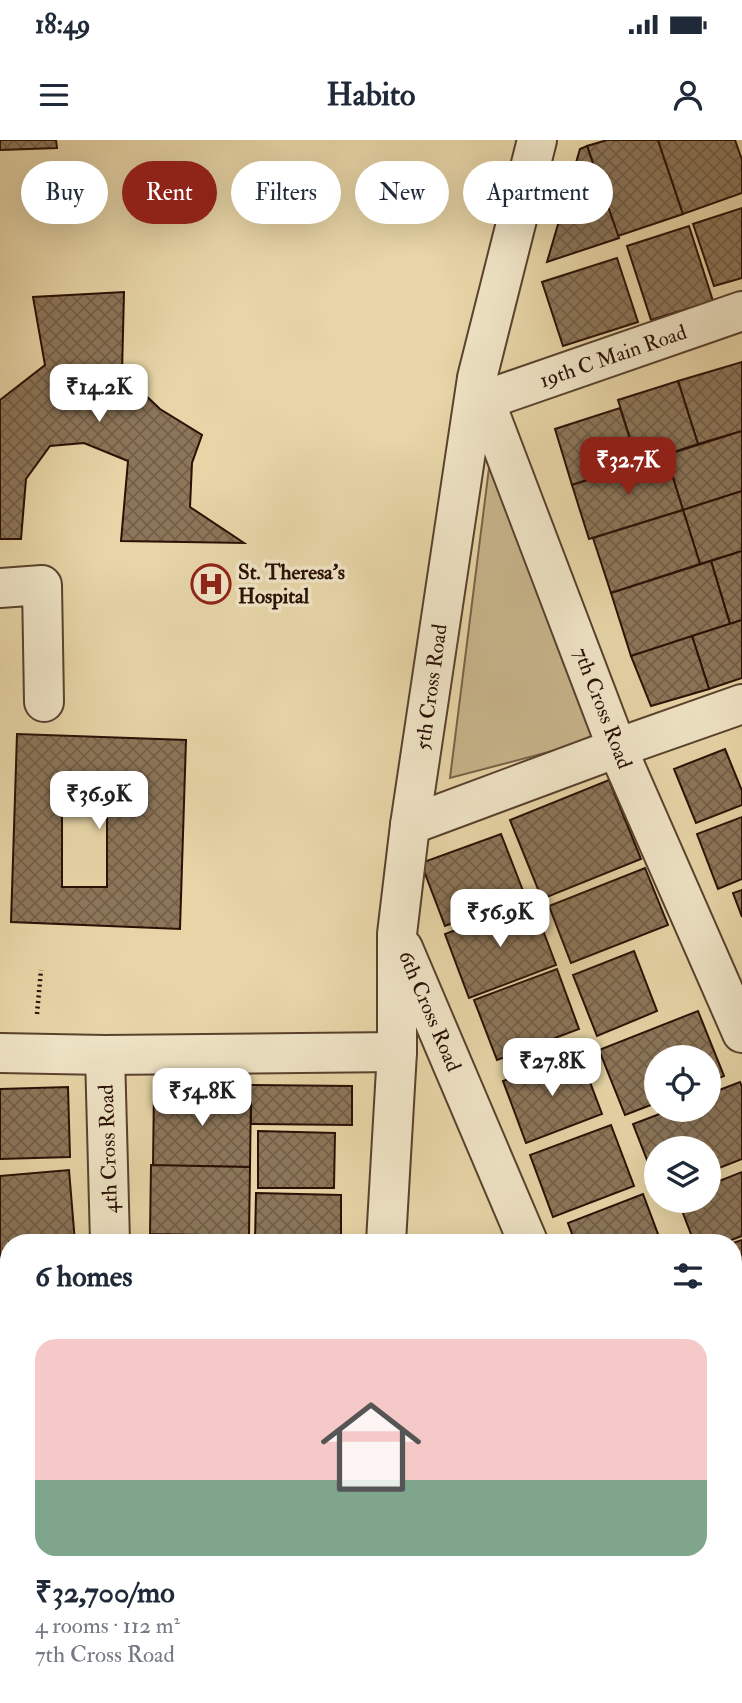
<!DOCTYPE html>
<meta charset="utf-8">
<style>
:root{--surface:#fff;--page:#f2f2f3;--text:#1f2937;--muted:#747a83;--line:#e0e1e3;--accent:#8f2418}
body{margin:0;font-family:"IM FELL Double Pica",serif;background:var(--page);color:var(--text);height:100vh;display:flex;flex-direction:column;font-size:26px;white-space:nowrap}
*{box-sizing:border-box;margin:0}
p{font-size:23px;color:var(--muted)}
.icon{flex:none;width:38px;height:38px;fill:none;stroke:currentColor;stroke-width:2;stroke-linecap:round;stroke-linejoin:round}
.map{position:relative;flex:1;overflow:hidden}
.panel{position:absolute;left:0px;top:1094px;width:742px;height:471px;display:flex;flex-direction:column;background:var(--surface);border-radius:28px 28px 0 0;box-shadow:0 7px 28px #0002}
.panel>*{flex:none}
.hud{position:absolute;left:21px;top:21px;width:700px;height:63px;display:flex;gap:14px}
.controls{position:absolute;left:644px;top:905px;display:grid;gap:14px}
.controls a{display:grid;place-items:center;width:77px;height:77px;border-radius:50%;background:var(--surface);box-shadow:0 7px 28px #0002;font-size:35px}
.price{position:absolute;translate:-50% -60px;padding:0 16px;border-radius:14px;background:#fff;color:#222;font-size:23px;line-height:46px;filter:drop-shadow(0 2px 4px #0008)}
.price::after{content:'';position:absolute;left:50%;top:42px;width:21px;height:16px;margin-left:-10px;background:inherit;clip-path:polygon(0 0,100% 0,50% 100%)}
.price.on{background:var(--accent);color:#fff}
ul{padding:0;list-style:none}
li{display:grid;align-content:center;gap:14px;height:371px;padding:0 35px}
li+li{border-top:2px solid var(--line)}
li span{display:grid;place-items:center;height:217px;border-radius:21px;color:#555}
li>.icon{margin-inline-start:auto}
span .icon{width:126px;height:126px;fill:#fffc;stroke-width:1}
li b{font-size:30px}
h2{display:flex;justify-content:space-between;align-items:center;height:84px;padding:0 35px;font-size:30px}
.tag{padding:0 24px;border-radius:32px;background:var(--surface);box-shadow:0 7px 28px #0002;font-size:24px;line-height:63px}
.tag.on{background:var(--accent);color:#fff}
.status{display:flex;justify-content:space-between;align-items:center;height:49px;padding:0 35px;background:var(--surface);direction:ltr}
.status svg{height:19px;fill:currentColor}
header{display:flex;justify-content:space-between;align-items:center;height:91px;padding:0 35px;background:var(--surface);font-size:32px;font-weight:700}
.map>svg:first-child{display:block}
</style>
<div class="status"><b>18:49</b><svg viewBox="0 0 49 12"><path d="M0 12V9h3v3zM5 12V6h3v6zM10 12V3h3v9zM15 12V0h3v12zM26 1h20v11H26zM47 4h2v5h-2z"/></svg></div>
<header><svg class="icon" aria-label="menu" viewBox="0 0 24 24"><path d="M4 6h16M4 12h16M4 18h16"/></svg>Habito<svg class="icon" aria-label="person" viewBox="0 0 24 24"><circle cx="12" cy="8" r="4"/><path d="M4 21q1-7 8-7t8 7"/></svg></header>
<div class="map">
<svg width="742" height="1563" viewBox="0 0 742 1563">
<defs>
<pattern id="building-cross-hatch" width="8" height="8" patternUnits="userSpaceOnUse" patternTransform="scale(1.75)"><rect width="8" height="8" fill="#8c7659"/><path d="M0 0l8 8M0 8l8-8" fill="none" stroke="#735f48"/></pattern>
</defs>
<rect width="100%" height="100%" fill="#e7d5a7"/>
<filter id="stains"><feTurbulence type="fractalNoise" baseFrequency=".00286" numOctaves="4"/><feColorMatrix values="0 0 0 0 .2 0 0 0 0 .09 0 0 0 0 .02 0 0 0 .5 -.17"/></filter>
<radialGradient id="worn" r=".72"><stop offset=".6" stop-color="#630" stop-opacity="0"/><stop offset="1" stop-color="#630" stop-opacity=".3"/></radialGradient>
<g fill="#c7b48b" stroke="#786248" stroke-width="2">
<polygon points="490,320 594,600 450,638"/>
<polygon points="0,1471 9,1473 9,1556 126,1556 129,1563 7,1563 0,1554"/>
</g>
<g fill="url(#building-cross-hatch)" stroke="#2a1005" stroke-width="2" fill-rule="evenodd">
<polygon points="0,0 56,0 57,8 0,10"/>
<polygon points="607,0 658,0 683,74 618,96 587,6"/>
<polygon points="658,0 735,0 742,20 742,53 683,74"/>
<polygon points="587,6 619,98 547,122 580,9"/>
<polygon points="742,68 742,138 714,146 693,84"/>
<polygon points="689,86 713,161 651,180 627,106"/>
<polygon points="617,118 638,182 563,206 542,142"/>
<polygon points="124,152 122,233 160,269 202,295 192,323 190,367 244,403 121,401 128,321 84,303 50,306 26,339 21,399 0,399 0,260 45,225 33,157"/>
<polygon points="742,222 742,291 698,304 678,241"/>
<polygon points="678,241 698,304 638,324 618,260"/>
<polygon points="620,268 638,324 572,345 555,289"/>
<polygon points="742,291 742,351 683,370 666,315"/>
<polygon points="666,315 683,370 589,399 572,345"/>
<polygon points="742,351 742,411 700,424 683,370"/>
<polygon points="683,370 700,424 611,453 593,398"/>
<polygon points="742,411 742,480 730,484 711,421"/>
<polygon points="711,421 730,484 631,516 611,453"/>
<polygon points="742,480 742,538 709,549 692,496"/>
<polygon points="692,496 709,549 651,566 631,516"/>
<path d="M17,594L186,600L180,789L11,782ZM62,656H107V747H62Z"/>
<polygon points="725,609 742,651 742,665 696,683 674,629"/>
<polygon points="609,640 641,719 542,759 510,680"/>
<polygon points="742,677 742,739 718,749 697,694"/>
<polygon points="501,694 525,756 445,786 421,723"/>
<polygon points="645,728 668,785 571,823 549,766"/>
<polygon points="742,750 742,777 733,753"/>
<polygon points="532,761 556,825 469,858 445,794"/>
<polygon points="634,811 657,871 597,896 573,835"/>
<polygon points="557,829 579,889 497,920 474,860"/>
<polygon points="698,871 724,936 709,942 709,917 656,917 656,963 625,975 599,910"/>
<polygon points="579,913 602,974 526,1003 503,941"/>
<polygon points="740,942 742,947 742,1019 709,1032 709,1008 656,1008 656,1043 633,984 670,970 709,970 709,954"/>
<polygon points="251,945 352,946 352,985 251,984"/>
<polygon points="68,947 70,1017 0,1019 0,949"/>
<polygon points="154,948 251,950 250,1027 153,1026"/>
<polygon points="611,985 634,1046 553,1077 530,1015"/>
<polygon points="258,991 335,993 334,1048 258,1048"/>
<polygon points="151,1025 250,1027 249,1096 150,1094"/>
<polygon points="69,1030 75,1102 9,1102 9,1116 0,1117 0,1036"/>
<polygon points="742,1032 742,1096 726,1102 694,1102 678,1060 709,1060 709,1045"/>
<polygon points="256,1053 341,1055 341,1102 255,1102"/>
<polygon points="643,1054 661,1102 575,1102 568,1083"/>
<polygon points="742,1100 742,1180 737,1182 733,1173 733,1103"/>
<rect x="0" y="1127" width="9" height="63"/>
<polygon points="742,1186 742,1273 733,1276 733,1189"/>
<polygon points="9,1202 9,1274 0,1274 0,1203"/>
<polygon points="742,1279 742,1347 733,1350 733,1283"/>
<polygon points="0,1291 9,1291 9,1388 1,1389"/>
<polygon points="742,1362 742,1433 733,1436 733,1365"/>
<polygon points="35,1556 87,1556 88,1558 77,1563 38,1563"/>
<polygon points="165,1556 209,1556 191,1563 167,1563"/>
<polygon points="226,1556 269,1556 272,1563 208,1563"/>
<polygon points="284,1556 354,1556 356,1563 287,1563"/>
<polygon points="457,1556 565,1556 568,1563 460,1563"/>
<polygon points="574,1556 678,1556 681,1563 577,1563"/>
</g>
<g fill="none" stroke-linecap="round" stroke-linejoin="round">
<g stroke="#59412e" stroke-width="42">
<g id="minor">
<polyline points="477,240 617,608 742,893"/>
<polyline points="485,260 742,171"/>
<polyline points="0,448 42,445 44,562"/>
<polyline points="410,685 617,608 742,564"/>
<polyline points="403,808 528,1102"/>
<polyline points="0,913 105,915 397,912"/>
<polyline points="105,915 110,1102"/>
<polyline points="386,1102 397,912 397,794 410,685 477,238 537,0"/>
<polyline points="0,1449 9,1450"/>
<polyline points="733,1482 742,1482"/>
<polyline points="150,1556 153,1563"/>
<polyline points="401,1556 404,1563"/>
<polyline points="720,1556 723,1563"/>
</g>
</g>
<polyline stroke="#2a1005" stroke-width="4.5" stroke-dasharray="2 3.5" stroke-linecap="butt" points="37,874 41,830"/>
<use href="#minor" stroke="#efe4c6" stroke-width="38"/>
</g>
<defs>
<g id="hospital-ring" transform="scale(2.0125)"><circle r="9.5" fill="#efe4c6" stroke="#8f2418" stroke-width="1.5"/><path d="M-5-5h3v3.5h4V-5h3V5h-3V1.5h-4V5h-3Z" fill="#8f2418"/></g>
</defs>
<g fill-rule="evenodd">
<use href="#hospital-ring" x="211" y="444"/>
</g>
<g text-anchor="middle" stroke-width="7" stroke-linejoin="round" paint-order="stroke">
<g font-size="21" fill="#2a1005" stroke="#efe4c6">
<text transform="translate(613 216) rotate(-19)" y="7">19th C Main Road</text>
<text transform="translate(431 547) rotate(-82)" y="7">5th Cross Road</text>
<text transform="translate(603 568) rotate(69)" y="7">7th Cross Road</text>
<text transform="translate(430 871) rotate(67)" y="7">6th Cross Road</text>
<text transform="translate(108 1009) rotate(-92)" y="7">4th Cross Road</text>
</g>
<g font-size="21" font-weight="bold" fill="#2a1005" stroke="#efe4c6" text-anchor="start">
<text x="238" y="439">St. Theresa's<tspan x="238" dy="24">Hospital</tspan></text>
</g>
</g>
<rect width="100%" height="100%" filter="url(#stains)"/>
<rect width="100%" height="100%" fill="url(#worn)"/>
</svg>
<div class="controls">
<a><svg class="icon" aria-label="locate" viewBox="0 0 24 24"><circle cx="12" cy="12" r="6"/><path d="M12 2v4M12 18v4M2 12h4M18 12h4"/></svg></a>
<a><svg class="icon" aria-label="layers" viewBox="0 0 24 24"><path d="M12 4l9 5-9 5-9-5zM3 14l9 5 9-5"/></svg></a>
</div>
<b class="price" style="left:99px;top:284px">₹14.2K</b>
<b class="price on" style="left:628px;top:357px">₹32.7K</b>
<b class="price" style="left:99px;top:691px">₹36.9K</b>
<b class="price" style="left:500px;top:809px">₹56.9K</b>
<b class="price" style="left:552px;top:958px">₹27.8K</b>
<b class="price" style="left:202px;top:988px">₹54.8K</b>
<div class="hud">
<a class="tag">Buy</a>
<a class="tag on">Rent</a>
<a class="tag">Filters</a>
<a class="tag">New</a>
<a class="tag">Apartment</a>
</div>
<section class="panel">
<h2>6 homes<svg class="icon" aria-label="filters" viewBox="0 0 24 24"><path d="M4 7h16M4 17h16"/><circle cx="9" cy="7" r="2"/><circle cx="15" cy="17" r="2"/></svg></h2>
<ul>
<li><span style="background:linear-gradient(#f6c9c9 65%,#7fa58c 0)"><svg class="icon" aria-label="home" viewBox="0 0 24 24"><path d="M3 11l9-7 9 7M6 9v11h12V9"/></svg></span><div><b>₹32,700/mo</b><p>4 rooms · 112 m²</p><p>7th Cross Road</p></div></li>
</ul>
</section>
</div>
